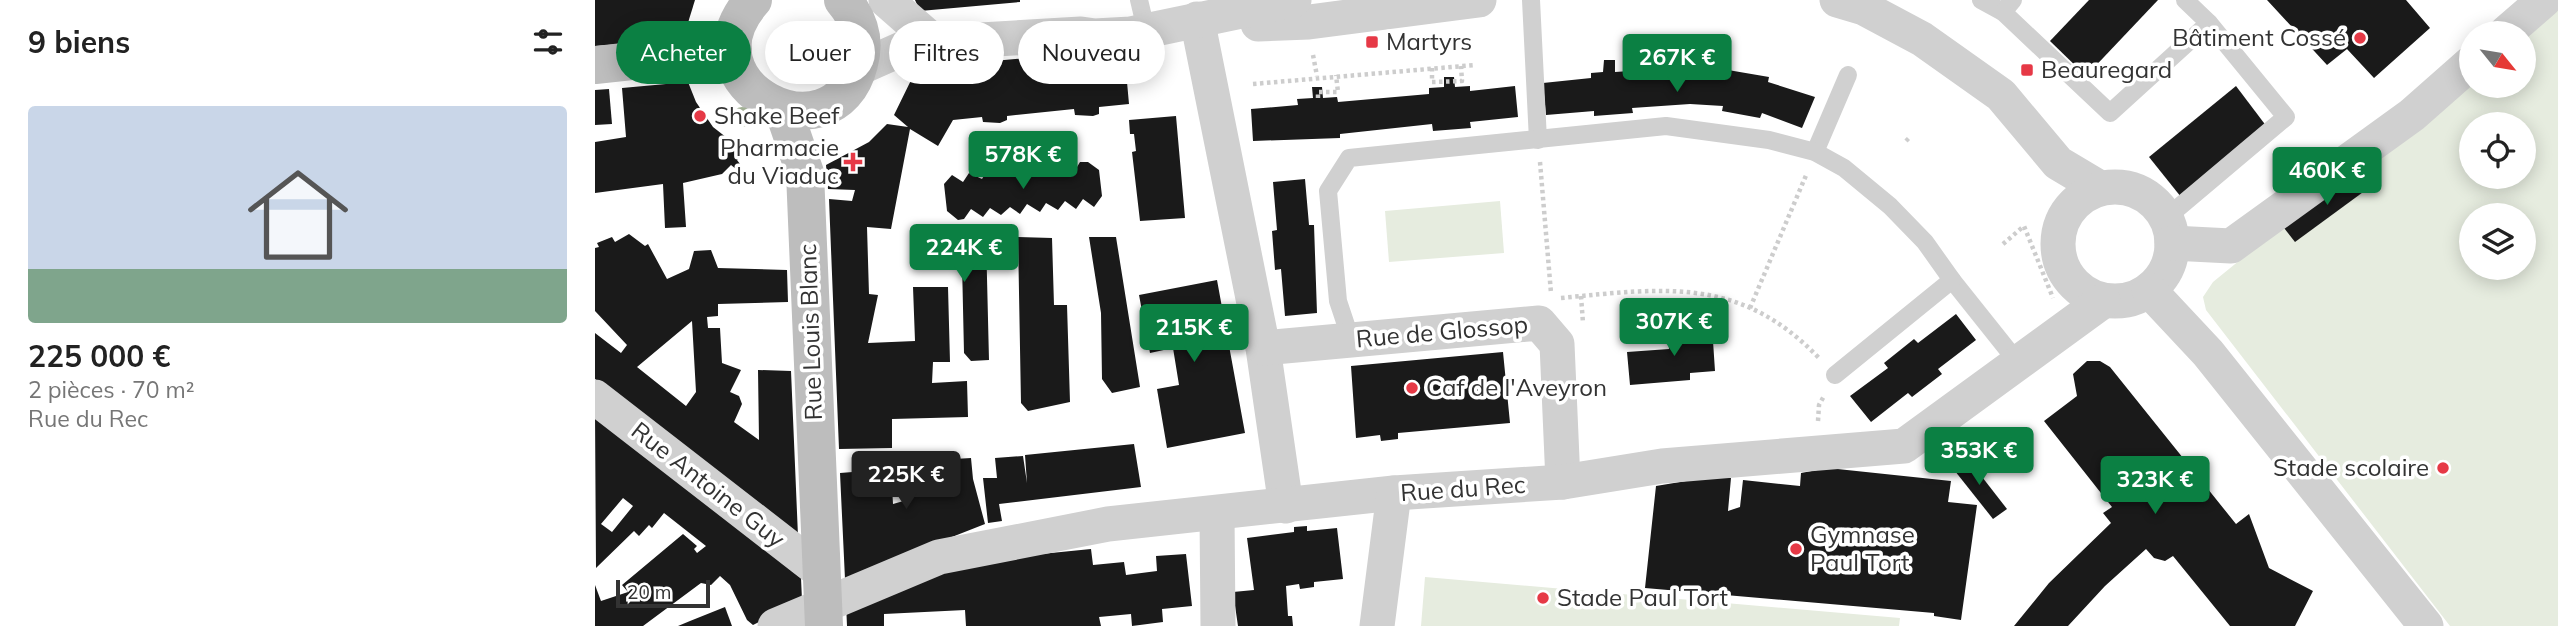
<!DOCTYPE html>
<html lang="fr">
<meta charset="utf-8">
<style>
:root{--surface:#fff;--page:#f2f2f2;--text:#222;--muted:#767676;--line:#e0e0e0;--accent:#0b8043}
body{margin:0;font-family:Mulish,sans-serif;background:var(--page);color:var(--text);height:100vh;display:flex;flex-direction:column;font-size:26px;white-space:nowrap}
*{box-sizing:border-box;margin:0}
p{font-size:23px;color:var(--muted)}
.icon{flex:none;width:38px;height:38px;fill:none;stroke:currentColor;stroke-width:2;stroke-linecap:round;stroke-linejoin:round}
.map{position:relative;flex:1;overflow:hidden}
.details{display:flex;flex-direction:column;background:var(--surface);width:595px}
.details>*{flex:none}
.hud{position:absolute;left:21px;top:21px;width:665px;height:63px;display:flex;gap:14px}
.needle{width:46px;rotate:120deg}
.buttons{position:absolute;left:1864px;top:21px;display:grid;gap:14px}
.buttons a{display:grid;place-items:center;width:77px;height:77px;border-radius:50%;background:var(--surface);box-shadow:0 4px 18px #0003;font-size:35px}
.scale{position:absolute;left:21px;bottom:18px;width:94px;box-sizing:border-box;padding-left:7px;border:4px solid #333;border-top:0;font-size:19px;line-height:24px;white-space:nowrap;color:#333;-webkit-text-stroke:5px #fff;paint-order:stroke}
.price{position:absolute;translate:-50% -60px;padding:0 16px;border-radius:7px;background:var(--accent);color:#fff;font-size:23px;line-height:46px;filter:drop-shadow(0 2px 4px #0008)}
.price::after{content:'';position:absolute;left:50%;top:42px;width:21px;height:16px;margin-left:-10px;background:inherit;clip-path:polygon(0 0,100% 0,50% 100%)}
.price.active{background:#222;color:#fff}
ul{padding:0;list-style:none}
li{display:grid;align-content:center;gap:14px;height:371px;padding:0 28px}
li+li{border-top:2px solid var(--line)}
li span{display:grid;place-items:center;height:217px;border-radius:7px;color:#555}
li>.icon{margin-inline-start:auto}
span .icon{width:126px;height:126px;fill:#fffc;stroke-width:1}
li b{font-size:30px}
h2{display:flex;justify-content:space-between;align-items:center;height:84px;padding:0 28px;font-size:30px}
.pill{padding:0 24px;border-radius:32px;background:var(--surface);box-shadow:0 4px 18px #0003;font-size:24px;line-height:63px}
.pill.active{background:var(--accent);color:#fff}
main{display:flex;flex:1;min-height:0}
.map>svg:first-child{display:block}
</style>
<main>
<section class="details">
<h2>9 biens<svg class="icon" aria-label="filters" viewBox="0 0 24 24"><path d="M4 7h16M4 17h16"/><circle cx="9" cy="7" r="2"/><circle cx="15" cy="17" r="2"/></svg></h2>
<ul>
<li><span style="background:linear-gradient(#c9d6e8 75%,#7fa58c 0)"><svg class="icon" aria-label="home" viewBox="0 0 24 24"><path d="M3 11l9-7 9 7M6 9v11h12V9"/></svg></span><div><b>225 000 €</b><p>2 pièces · 70 m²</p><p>Rue du Rec</p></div></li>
</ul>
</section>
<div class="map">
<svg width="1963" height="626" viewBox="0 0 1963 626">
<rect width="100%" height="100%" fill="#fff"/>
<g fill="#e6ecdf" fill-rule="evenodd">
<path d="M1963,8V626H1855L1611,310L1608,297L1618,282L1645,260L1876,86H1928L1929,39ZM1876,124H1928V177H1876ZM1876,215H1928V268H1876Z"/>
<polygon points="905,201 909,253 794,262 790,211"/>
<polygon points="830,577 1305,618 1304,626 826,626"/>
</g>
<g fill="#1a1a1a" fill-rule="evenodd">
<polygon points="0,0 100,0 88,39 0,46"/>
<polygon points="320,0 425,0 425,2 325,11"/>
<polygon points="1494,0 1563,0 1491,76 1455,41"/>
<polygon points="1672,0 1811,0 1835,28 1779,78 1752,49 1732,65"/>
<polygon points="529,49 534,104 504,107 504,114 498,116 480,115 479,109 412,116 412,120 405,123 388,122 387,117 358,120 343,146 315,129 296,229 272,227 274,294 283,295 273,343 320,341 318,287 353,287 355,362 338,362 337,383 372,381 373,417 297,419 297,448 244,449 234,199 257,201 260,190 233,189 231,165 274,142 292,124 313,127 299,115 322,68"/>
<polygon points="1009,60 1020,60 1020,72 1035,71 1034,76 1090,72 1133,73 1133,70 1174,77 1173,82 1220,97 1207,128 1167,113 1165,118 1127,111 1128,106 1095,104 1037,108 1038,113 999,116 999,111 951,115 948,83 996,78 996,73 1008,72"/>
<polygon points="849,77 859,77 860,87 875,86 875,91 920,86 923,117 875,122 876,128 838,131 837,124 745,134 745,138 658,141 656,109 703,105 702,99 718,98 717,87 727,87 728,98 742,97 743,102 834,94 834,88 849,87"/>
<polygon points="93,82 101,102 118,127 150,152 142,160 145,164 141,169 136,165 127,174 88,183 91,227 70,228 68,184 0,193 0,142 31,137 27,88"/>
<polygon points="1641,86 1672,127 1586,197 1554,157"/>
<polygon points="14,89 17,124 0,125 0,90"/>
<polygon points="581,116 590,218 545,221 537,152 541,151 539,134 535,134 534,120"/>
<polygon points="485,162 493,162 504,170 507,196 499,207 488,199 481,209 470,201 463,210 451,203 445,212 432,204 425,214 415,207 406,215 395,208 388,217 376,209 369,219 363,220 352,211 349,184 357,175 368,182 374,173 387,179 392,171 405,177 413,170 424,177 431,168 441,175 448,166 460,173 468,164 479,172"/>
<polygon points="1763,172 1775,187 1700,242 1689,228"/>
<polygon points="710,179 714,225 719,225 722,313 690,316 686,269 680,270 677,231 682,230 678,182"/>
<path d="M34,234L50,246L53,244L72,279L94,269L99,251L116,250L123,268L192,270L193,302L123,304V316L112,317L113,328H125L127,363L146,370L135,392L144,396L147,404L139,422L164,440L163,370L196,371L203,536L107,467L0,379V333L26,353L32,345L0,311V248L4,247L2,243L17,237L20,242ZM97,321L101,392L91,406L42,367Z"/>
<polygon points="317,237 391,237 394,360 376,361 369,353 367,263 317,262"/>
<polygon points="423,237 457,238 459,305 472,305 475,402 433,411 426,403"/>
<polygon points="494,237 521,237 545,387 517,393 507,379 506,313"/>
<polygon points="622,280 650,433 572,448 562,389 584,385 578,348 555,353 544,295"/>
<polygon points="1361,314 1381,340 1343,369 1347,374 1317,397 1313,393 1276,422 1255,396 1293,368 1289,363 1319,339 1323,343"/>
<polygon points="1117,326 1120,371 1095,373 1095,380 1035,385 1032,352 1074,349 1072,329"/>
<polygon points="908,352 915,423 803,433 803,439 786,441 785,435 761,438 756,366"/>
<polygon points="1492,361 1505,361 1515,367 1641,524 1654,514 1674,568 1718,591 1700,626 1635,626 1578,556 1570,561 1559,558 1551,549 1510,586 1473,626 1419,626 1454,583 1516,523 1508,513 1517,507 1449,421 1482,396 1478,374"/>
<path d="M0,414L206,578L207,600L158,625L152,620L135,585L125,576L116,585L106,583L48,626H0V585L6,601L33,592L27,585L88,534L102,546L99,549L102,553L111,546L69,513L57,528L54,525L44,536L39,531L1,568ZM28,498L38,506L17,532L6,524Z"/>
<polygon points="539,444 546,487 404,504 407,521 393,523 388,478 402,478 400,458 428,456 432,483 430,455"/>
<polygon points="1370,455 1412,509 1398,519 1356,466"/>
<polygon points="376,458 378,479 390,524 250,579 245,473 296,469 298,504 312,500 312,484 304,484 302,467 311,466 310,462"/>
<polygon points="1233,468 1356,481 1353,502 1382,505 1366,620 1339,616 1339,613 1050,588 1061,486 1121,476 1136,478 1133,511 1145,507 1148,480 1205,486 1206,473"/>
<polygon points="712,526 712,531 742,528 748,579 719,582 719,587 705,589 704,584 691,586 693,616 697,616 698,626 643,626 638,592 659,590 652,538 699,532 699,527"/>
<polygon points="496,549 498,565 529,562 531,575 562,571 561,556 591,554 597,606 567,609 568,622 537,626 536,614 504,617 506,626 371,626 370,610 289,614 289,626 252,626 251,603 338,565"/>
<polygon points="130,607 137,626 83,626 95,621"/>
</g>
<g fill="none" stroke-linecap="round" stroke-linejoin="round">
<g stroke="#cdcdcd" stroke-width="4.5" stroke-dasharray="3.5 3.5" stroke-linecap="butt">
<polyline points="718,55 722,76"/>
<polyline points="837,68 837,82 867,81 866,66"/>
<polyline points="658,84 880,65"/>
<polyline points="723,98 723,92 743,92 741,75"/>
<polyline points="1311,141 1314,138"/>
<polyline points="945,162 956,293"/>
<polyline points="1408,244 1429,226 1458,298"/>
<polyline points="986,296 988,323"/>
<path d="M966,298C1070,288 1145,276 1224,358"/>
<polyline points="1155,308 1212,173"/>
<polyline points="1223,421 1224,405 1229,396"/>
</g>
<g stroke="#d0d0d0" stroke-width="18">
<polyline points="544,0 549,21"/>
<polyline points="936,0 943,140"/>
<polyline points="1386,0 1408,12 1418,0"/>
<polyline points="1408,12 1515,113 1614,23 1590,0"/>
<polyline points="1220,152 1253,75"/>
<polyline points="1571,218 1691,117 1614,23"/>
<polyline points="1357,280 1424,364"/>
<polyline points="756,340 743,301 733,191 754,158 1071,126 1174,140 1220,152 1249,168 1295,206 1330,242 1357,280 1240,375"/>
</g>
<g stroke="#d0d0d0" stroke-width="35">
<polyline points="291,0 339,42"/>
<polyline points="1242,0 1269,8 1327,39 1406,95 1463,163 1505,188"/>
<polyline points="602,19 668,348 691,506"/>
<polyline points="663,24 714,22 884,0"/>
<polyline points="1911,33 1949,0"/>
<polyline points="264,68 318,44 486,34 500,36 536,34 699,0"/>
<circle cx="1520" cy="244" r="57"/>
<polyline points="1577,243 1636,246 1817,115 1876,63"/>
<polyline points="1554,290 1613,353 1831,626"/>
<polyline points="668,348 944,323 962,344 968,482"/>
<polyline points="0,397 227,573"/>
<polyline points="622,514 623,626"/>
<polyline points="180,626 344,557 513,524 799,493 968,482 1067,466 1309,446 1508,301"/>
<polyline points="782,626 799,493"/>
</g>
<g stroke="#bdbdbd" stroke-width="38">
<path d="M158,0C82,86 239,163 264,64C271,39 264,19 248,0"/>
<polyline points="0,65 138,50"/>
<polyline points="188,109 210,173 229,626"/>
</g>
</g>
<circle fill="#a2b095" cx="147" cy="117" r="10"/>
<g fill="#e63946" stroke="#fff" stroke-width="2.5">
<circle cx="1765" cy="38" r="7"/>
<rect x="770" y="35" width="14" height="14" rx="3.5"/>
<rect x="1425" y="63" width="14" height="14" rx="3.5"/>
<circle cx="105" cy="116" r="7"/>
<path d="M254.5 151.5h7v7h7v7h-7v7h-7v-7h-7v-7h7z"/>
<circle cx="817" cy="388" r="7"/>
<circle cx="1848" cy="468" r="7"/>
<circle cx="1201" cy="549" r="7"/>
<circle cx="948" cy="598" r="7"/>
</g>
<g text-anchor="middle" stroke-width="7" stroke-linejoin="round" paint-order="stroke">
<g font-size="24" fill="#333" stroke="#fff" text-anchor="start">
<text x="1751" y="46" text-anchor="end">Bâtiment Cossé</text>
<text x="791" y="50">Martyrs</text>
<text x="1446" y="78">Beauregard</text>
<text x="119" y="124">Shake Beef</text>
<text x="244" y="156" text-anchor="end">Pharmacie<tspan x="244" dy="28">du Viaduc</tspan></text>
<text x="831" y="396">Caf de l'Aveyron</text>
<text x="1834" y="476" text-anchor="end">Stade scolaire</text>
<text x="1215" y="543">Gymnase<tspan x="1215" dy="28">Paul Tort</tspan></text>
<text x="962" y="606">Stade Paul Tort</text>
</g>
<g font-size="24" fill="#333" stroke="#fff">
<text transform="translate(216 332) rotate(-92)" y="8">Rue Louis Blanc</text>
<text transform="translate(847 332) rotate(-5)" y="8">Rue de Glossop</text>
<text transform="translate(113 485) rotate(38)" y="8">Rue Antoine Guy</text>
<text transform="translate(868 489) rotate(-4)" y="8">Rue du Rec</text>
</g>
</g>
</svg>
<div class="buttons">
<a><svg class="needle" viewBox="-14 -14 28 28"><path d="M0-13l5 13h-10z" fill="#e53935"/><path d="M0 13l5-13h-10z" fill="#767676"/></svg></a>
<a><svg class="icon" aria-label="locate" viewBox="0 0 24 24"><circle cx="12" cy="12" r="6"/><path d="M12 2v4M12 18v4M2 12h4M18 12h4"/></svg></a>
<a><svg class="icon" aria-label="layers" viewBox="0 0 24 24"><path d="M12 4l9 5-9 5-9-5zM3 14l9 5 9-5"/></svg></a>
</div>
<div class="scale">20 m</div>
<b class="price" style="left:1082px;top:94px">267K €</b>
<b class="price" style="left:428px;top:191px">578K €</b>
<b class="price" style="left:1732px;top:207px">460K €</b>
<b class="price" style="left:369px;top:284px">224K €</b>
<b class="price" style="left:1079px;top:358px">307K €</b>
<b class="price" style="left:599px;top:364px">215K €</b>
<b class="price" style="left:1384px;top:487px">353K €</b>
<b class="price active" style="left:311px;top:511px">225K €</b>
<b class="price" style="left:1560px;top:516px">323K €</b>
<div class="hud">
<a class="pill active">Acheter</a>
<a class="pill">Louer</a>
<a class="pill">Filtres</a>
<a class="pill">Nouveau</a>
</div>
</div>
</main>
